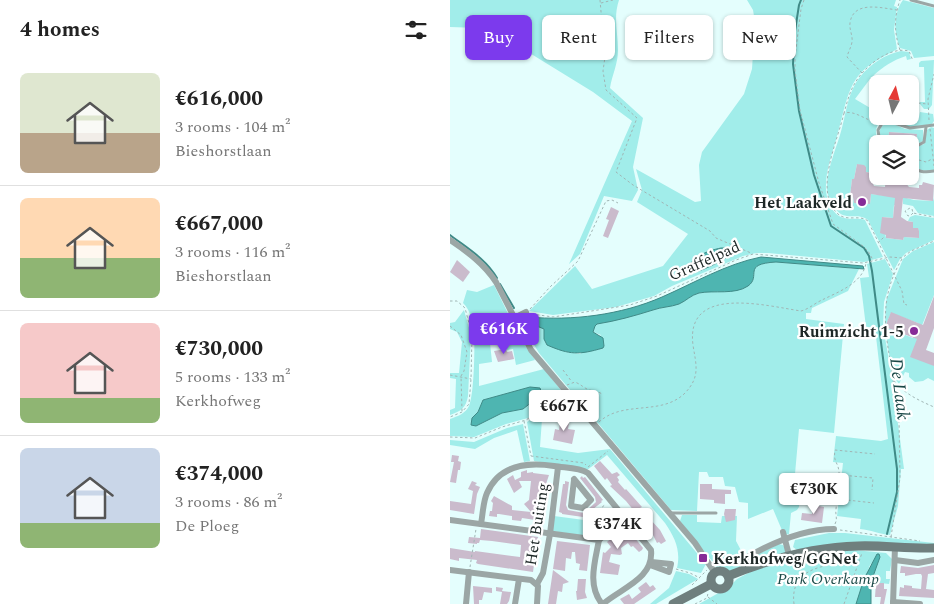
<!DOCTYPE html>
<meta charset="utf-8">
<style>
:root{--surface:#fff;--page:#f2f2f2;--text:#222;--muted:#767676;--line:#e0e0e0;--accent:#7c3aed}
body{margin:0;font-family:Spectral,serif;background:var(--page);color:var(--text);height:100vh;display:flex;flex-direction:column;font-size:19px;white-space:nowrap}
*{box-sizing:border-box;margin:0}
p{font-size:16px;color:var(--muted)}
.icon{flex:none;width:28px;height:28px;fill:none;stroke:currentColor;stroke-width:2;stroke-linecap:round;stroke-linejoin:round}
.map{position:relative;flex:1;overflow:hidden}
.side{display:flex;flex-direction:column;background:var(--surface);width:450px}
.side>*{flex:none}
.banner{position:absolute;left:15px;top:15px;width:394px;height:45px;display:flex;gap:10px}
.needle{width:32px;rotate:7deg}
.buttons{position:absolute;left:419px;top:75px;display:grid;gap:10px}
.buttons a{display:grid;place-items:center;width:50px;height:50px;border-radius:8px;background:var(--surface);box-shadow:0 1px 4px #0004;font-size:25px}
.price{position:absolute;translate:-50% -42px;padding:0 11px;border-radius:5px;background:#fff;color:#222;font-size:16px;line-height:32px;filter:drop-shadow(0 1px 2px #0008)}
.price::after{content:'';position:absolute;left:50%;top:30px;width:15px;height:11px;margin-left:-8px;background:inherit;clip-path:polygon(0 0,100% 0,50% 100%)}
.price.selected{background:var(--accent);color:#fff}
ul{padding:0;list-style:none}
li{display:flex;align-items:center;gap:15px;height:125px;padding:0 20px}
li+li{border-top:1px solid var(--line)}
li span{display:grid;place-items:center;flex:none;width:140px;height:100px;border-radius:8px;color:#555}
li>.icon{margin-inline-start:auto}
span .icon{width:60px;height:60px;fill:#fffc;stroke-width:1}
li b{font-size:21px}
h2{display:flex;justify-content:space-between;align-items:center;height:60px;padding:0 20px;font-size:21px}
.chip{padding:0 18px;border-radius:8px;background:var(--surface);box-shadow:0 1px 4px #0004;font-size:18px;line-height:45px}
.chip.selected{background:var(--accent);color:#fff}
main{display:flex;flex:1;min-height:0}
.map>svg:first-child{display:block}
</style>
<main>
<section class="side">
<h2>4 homes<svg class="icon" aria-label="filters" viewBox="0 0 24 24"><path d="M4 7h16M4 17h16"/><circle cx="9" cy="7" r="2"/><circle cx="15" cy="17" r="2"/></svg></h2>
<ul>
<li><span style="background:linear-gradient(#dfe7d0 60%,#b9a48a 0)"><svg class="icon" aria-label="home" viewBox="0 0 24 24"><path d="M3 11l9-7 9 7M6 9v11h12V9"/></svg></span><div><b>€616,000</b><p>3 rooms · 104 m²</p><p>Bieshorstlaan</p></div></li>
<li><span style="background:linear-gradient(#ffd9b3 60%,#8fb573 0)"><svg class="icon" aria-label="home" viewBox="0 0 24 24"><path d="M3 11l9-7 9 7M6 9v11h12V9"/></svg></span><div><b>€667,000</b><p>3 rooms · 116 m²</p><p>Bieshorstlaan</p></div></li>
<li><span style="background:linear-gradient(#f6c9c9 75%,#8fb573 0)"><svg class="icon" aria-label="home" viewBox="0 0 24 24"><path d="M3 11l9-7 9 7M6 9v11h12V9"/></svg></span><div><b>€730,000</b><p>5 rooms · 133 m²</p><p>Kerkhofweg</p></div></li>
<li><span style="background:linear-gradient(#c9d6e8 75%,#8fb573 0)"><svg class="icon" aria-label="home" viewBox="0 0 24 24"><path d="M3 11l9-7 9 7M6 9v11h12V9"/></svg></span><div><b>€374,000</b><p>3 rooms · 86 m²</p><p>De Ploeg</p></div></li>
</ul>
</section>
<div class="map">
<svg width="484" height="604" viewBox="0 0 484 604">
<rect width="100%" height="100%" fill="#e4fefd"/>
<g fill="#a1edea" fill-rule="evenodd">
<path d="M0,0H169C163,18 168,32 168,50C168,64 162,75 160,88L193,118L183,167L188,190L182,201L154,196L130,254L119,264L182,121L143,92L65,44L29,28L0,27Z"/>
<path d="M297,0H446L444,6L447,7L444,30L447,49C434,57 420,62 409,75C396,91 394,113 388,132C384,149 376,168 376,185C375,195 380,210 389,216C397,221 407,217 415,220L433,257L414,262L318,253H306L293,256L222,286L204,296L166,307L103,315L79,311L125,266L142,289L213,266L238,234L187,202L192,190L186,169L245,202L251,201L249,165L252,152L294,94L302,69L305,22L303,10ZM271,248L282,254L241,273L237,270C247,257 255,252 271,248Z"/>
<path d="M453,0L484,8V56L464,58L461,51L450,48C444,33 443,13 453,0Z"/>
<path d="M451,51L459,52L461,59L457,60L456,56C443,60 433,67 424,75L427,78L424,82L420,79L405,99L427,112L428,116L469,117L470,112L483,114L484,121L482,124C475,125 467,127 459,127C449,126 427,111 426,132C426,136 428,140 428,144C428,152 427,162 427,171L426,173L416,172V167L407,164L404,179H402L400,196L403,197L404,203L420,204L421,194L446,197L447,205H444L443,218L432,217L436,238L453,240L454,237L469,238L468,228H463V222L458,221L460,217L465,215L484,218V240L456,253L450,259L444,270L418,220C407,211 395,223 385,208C380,202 377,194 377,187C377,170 385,151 390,135C396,116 397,93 410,77C420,64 436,54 451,51Z"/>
<polygon points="484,60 482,105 479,109 474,109 470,104 470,102 475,102 474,67 469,67 469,63 471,61"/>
<path d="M437,123L446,125L455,129L473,130V141L460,148V144H457V142H466L467,134L439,132L438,144H431C430,135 427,127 437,123Z"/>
<path d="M481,127L484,128V170C471,173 460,168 460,153L464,148L474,144L477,130Z"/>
<polygon points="453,197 464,200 483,201 484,198 484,216 468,213 463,206 453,204"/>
<polygon points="484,242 484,295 471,328 468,323 441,313 435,327 463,338 464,334 484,366 484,381 478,378 473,381 465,382 459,377 459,373 455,372 449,384 442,374 435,327 436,301 453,259 463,251"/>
<path d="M435,259L443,274L434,302L433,326L441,372L443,381L448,386L444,394L454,469H451L448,506L440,535C429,534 421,530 410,529L411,519L387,516L393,463L383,462L386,436L431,441L438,439L425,328L416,327L410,278L419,277L417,264Z"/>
<path d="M326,262L409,269L398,291L362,308L361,313H356V319L394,324L384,433L349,429L345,474L349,475L351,479L349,507L347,510L341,513L339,534L334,535L323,509L298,519V503L289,502L285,487L275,486L273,477H259L257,472H249L247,511L221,510L89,353L69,320L72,318L78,317V324L90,326L94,329L95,342L97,345L117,352L130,354L151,335L143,332L145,326L147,324C166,321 184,316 203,310C211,307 221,307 229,304C236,301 241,295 249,293C263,290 287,294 298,286C312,275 291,264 326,262Z"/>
<path d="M44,285L70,338L85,360L66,365L63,349L57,350L55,341L40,343L42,362L29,364V386L94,369L111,390L94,406L78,418L56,424L24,437L0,436V419C8,416 15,414 19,406C24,395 25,349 24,335C23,325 21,310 13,303L17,290L27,292ZM80,387L92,394L73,409L52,413L26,426L22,418L28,412L33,400Z"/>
<path d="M14,310L21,335L18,396C16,408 11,411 0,415V410L5,408L6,379L0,378V373H9L12,342L7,332L0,329V323L5,322Z"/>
<path d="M114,393L119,400L92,419L90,447L128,453L160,449L256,564L251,573L227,568C231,550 225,538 215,523L157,455L137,470L84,461L77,422L97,409Z"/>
<polygon points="73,424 80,461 74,462 67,430 44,438 25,449 0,445 0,440 24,442 57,428"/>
<polygon points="232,515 247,515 247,522 271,523 272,516 287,516 286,541 294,556 280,562 262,561 230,521"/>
<polygon points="104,516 164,524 148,538 102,531"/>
<polygon points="379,533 395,533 484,543 484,545 347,550 343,547 345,540"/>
<path d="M329,544L333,545L336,550L335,553L284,571C276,571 270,571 265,565L283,566Z"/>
<polygon points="404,550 436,553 442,559 440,571 436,571 436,579 440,579 439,584 421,582 430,556 420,565 406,604 249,604 279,587 287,579 304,570 362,553"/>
<polygon points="226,571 239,574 248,579 206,604 200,604 219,588"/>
</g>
<g fill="#4eb5b1" stroke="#3f8a87">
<path d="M271,248H281L284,251C278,259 245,275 237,273C239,257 257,251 271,248Z"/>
<path d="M311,257L413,266L414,269L326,262C291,264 312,276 298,286C285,295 264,290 249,293C241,295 236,301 229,304C221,307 211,307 203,310C184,316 166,321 147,324L145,326L143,332L153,338L154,346L153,348C129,355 120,355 97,345L94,339V329L77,322L78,317C122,321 171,315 212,297C244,283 276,264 311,257Z"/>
<polygon points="80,387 90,388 92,394 73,409 52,413 26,426 21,425 22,418 28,412 33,400"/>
<polygon points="427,554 429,554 430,557 421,582 421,604 406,604 414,579"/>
</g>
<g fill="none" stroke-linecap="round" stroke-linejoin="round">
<g stroke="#3f8a87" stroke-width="2">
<polyline points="351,0 349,5 345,31 343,64 349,111 364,175 381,226 414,248 419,256 422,271 447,469 447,492 437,534"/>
<path d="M0,235C17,248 36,259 47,278"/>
<polyline points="50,284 64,308"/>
</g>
</g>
<g fill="#cabbcc">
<polygon points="439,132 467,134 466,142 438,144"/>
<polygon points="407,164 414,165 416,167 416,172 422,173 421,179 424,186 435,187 436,176 450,176 459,187 469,188 469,185 472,185 473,182 484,185 483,201 453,198 451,217 457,221 463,222 463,228 468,228 469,231 469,238 454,237 453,240 436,238 436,235 430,233 432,217 443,218 445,198 421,194 420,204 404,203 403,197 400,196 402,179 404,179"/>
<polygon points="161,207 169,211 158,238 153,236 159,220 156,219"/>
<polygon points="7,260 20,272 13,282 0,272"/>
<polygon points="484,296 484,328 476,350 484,353 484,366 460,357 467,339 435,327 441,312 473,325"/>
<polygon points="56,349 57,352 62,351 64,359 48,362 44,351"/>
<polygon points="111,416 120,417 118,429 125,430 122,444 103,440 105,429 109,430"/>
<polygon points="2,455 9,456 8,461 11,462 10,470 8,470 6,483 0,482 4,462 1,462"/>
<polygon points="150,461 162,474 167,472 170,475 167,477 169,480 168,482 175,490 176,489 192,507 190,508 210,530 216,541 211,544 209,542 207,543 201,531 200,532 188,518 189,517 176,501 160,486 162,485 157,478 155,480 144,466"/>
<polygon points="77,470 77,473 83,472 83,473 99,475 96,484 92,484 91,492 95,493 91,511 93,511 92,521 72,518 71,521 62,520 62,516 49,514 47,514 47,517 39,516 40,511 42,511 43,503 41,501 44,496 62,506 62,510 81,512 74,504 79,500 81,481 69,481 72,487 64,493 57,479 63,475 65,480 71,477 71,472"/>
<polygon points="132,476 133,478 135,477 153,500 151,501 152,502 133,517 112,514 112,513 109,512 113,484 115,484 115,481 119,482 116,505 118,510 134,513 146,502 145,497 130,478"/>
<polygon points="22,481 27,483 25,485 30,487 27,494 24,514 0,510 0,501 21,504 23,491 18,489"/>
<polygon points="250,484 262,484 262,489 281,490 281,494 275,494 275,504 264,503 264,500 250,499"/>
<polygon points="363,505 374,507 372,523 351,520 352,513 362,514"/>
<polygon points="275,509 286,509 285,520 276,522 274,514"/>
<polygon points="175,526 193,548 192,550 189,552 183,546 181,547 178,543 171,548 172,554 170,555 161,554 159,562 170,565 168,575 150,573 153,552 155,553 161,547 157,542"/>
<polygon points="31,529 88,537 83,572 28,564 26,563 27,560 9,558 9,561 0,559 0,548 25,552 25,551 70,557 71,545 42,541 30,540 29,543 27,543 27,544 18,543 19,537 30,538"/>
<polygon points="107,541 140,545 137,571 129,570 130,564 126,563 125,552 122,552 121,559 116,558 115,571 103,569"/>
<polygon points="484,565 484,573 478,574 476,589 484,590 484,598 449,596 450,587 454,588 454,585 462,586 462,588 471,589 472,576 471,574 466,574 455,576 455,573 450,573 451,566 468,568"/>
<polygon points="103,570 119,582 113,584 112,592 108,591 106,604 98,604"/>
<polygon points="128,579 136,579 135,592 137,598 127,600 126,591 127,591"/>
<polygon points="196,582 200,587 203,585 206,589 184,604 174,604 170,599 179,594 182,599 191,592 188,588"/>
<polygon points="426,583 434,583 434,589 437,589 434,604 430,604 431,597 425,597"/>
<polygon points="23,586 42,588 42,593 34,592 32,600 29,600 29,604 24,604"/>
<polygon points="46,587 53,588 52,591 61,592 59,601 57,604 50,604 52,592 46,591"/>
</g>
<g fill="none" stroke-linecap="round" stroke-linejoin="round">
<g stroke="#a0b5b4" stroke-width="1" stroke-dasharray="2.5 2.5" stroke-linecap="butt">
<polyline points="150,0 155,57 153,71 156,90 187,118 166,172 183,185 260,231 266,238 301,253"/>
<polyline points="354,0 351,9 345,57 345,70 350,110 369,183 383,224 413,246 418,251 423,260"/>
<polyline points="151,3 163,0"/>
<path d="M450,50C444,32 444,18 450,0"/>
<path d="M412,73L397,57C398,52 401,48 402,42C403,36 399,29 400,23C403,0 432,8 447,10"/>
<polyline points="468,103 477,104"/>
<path d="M394,113C388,140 363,192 388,214C397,222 409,214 418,221L452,291L454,304L457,305"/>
<polyline points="479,120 478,99 484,74"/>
<path d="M428,122C415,121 406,110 394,113C397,103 399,93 405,83C414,67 439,46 459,51L463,61"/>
<polyline points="480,129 484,166"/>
<polyline points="465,163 469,160 476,162 482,159"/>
<polyline points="463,213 461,215 458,216 455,211 460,208 462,209 463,213 484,217"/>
<polyline points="428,243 435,236"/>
<path d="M452,259C432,292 433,322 440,359C441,366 441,376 445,382C455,394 470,401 484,407"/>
<polyline points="0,301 7,301 15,308 22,335 21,379 19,404 12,412 0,417"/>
<polyline points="80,309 100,287 128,261 156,201 162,200 168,203"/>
<polyline points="82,314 103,317 180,305 207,296 286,260 303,254 413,263 440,257 452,258 461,251 484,241"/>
<polyline points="0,326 11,335 17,352 14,371 11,376 12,411"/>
<polyline points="113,370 122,382"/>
<polyline points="0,375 21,379"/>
<path d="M117,385L125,382C130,384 133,387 137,389C143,392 148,390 153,395"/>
<polyline points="74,421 81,456"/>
<path d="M149,422C173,400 210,416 234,394C251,377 246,365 243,345C235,284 317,306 351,311C359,309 365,303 372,300C388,292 413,283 416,263"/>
<polyline points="0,437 25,438 52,427 76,420 91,410 111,393"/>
<polyline points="81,456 134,463 136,465"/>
<polyline points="138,467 158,451"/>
<polyline points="390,476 391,475 423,478 422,490"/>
<polyline points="388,499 424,503"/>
<polyline points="137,512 141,516 156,504"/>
<path d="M385,524C388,518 385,515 386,509C387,496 390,485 389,472C388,461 383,463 385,450L425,454"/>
<polyline points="390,530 470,541"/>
<polyline points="441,537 450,478 449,420 443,380"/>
<polyline points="266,564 284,564"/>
<polyline points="20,567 26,529"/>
<polyline points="226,569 240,573 250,578"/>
<polyline points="242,585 257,570"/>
<polyline points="258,597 267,604"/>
<polyline points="245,604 257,598 258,593"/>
<path d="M344,604C339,565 381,564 409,562"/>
<polyline points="394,604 412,553"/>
</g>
<g stroke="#9ba6a5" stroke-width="3">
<polyline points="461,0 484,6"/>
<polyline points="430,144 428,130 433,122 441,122 460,128 484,125"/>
<polyline points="460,150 474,142 476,127"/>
<path d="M460,164C467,172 474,173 484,171"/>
<polyline points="428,178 429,176"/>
<polyline points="220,513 266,513"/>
</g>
<g stroke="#9ba6a5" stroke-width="6">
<path d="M0,240C18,252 34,264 46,282L81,350L245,543L265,573"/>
<polyline points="64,318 76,312"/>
<polyline points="124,480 121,506 133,508 141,500 124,479"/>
<polyline points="0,520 149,540 176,517"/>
<path d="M31,524C33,513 33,502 37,493C49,465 78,462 104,466C115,468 128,467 138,473L201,550C204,579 171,588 153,604"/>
<polyline points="333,532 339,555"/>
<path d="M149,540C145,562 137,585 152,604"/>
<polyline points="445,560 468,563 484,560"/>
<path d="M289,562C317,545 351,529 384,529"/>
<polyline points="200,565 219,572 221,564 201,562"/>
<polyline points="0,570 81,580 88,586 87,604"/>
<polyline points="87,584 93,573 100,534 108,467"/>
<polyline points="443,602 470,604"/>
<polyline points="16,604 19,572"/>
<polyline points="65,604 69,579"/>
<polyline points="443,604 445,547"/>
</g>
<g stroke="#6f7f7e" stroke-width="9">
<circle cx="270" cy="580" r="9"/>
<path d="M278,576C320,559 362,547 408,546C433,545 458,549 484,548"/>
<polyline points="223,604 261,584"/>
</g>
</g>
<g fill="#862b97" stroke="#fff" stroke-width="2">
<circle cx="412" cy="202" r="5"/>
<circle cx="464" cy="331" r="5"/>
<rect x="248" y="553" width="10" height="10" rx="2.5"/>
</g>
<g text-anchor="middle" stroke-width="4.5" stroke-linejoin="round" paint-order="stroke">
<g font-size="16" font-weight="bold" fill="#1d2726" stroke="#fff" text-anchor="end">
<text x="402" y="208">Het Laakveld</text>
<text x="454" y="337">Ruimzicht 1-5</text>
<text x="263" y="564" text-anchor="start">Kerkhofweg/GGNet</text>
</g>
<g font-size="16" fill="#1d2726" stroke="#fff">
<text transform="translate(254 260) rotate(-24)" y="6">Graffelpad</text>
<text transform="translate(86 524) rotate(-81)" y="6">Het Buiting</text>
</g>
<g font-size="16" font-style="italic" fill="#1e4c4a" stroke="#fff">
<text x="378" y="584">Park Overkamp</text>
</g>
<g font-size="18" font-style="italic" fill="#1a4847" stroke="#fff">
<text transform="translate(450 389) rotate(83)" y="6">De Laak</text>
</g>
</g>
</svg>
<div class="buttons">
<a><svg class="needle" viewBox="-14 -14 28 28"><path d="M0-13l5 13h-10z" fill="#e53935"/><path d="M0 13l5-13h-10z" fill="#767676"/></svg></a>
<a><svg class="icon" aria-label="layers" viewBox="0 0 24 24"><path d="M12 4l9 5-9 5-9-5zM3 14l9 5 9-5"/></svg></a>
</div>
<b class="price selected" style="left:54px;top:355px">€616K</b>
<b class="price" style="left:114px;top:432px">€667K</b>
<b class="price" style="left:364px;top:515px">€730K</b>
<b class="price" style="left:168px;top:550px">€374K</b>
<div class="banner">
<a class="chip selected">Buy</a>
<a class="chip">Rent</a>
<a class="chip">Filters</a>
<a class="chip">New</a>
</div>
</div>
</main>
